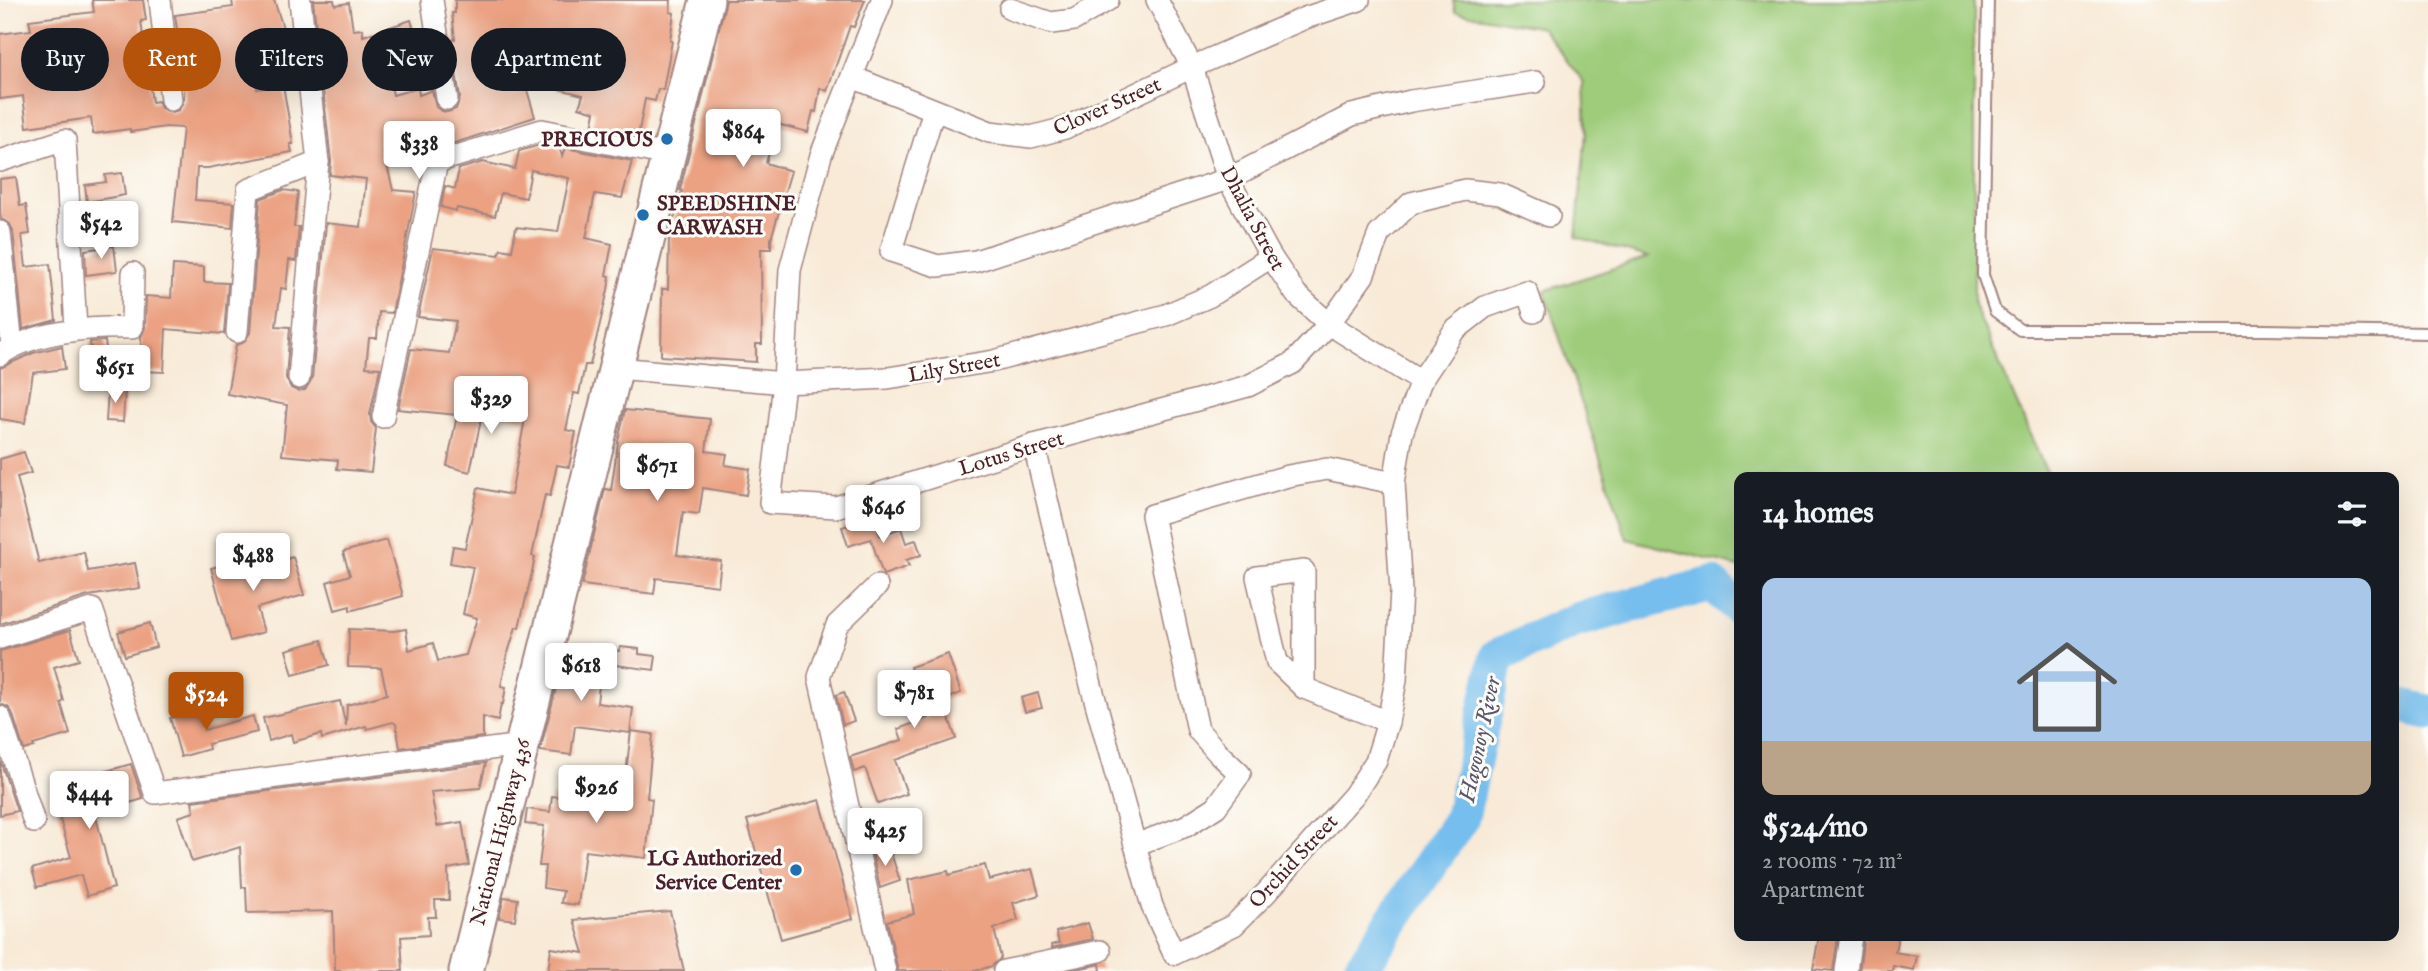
<!DOCTYPE html>
<meta charset="utf-8">
<style>
:root{--surface:#171b24;--page:#242831;--text:#f1f3f6;--muted:#9ea1a6;--line:#363941;--accent:#b45309}
body{margin:0;font-family:"IM FELL English",serif;background:var(--page);color:var(--text);height:100vh;display:flex;flex-direction:column;font-size:26px;white-space:nowrap}
*{box-sizing:border-box;margin:0}
p{font-size:23px;color:var(--muted)}
.icon{flex:none;width:38px;height:38px;fill:none;stroke:currentColor;stroke-width:2;stroke-linecap:round;stroke-linejoin:round}
.map{position:relative;flex:1;overflow:hidden}
.panel{position:absolute;left:1734px;top:472px;width:665px;height:469px;display:flex;flex-direction:column;background:var(--surface);border-radius:14px;box-shadow:0 7px 28px #0002}
.panel>*{flex:none}
.top-card{position:absolute;left:21px;top:28px;width:665px;height:63px;display:flex;gap:14px}
.price{position:absolute;translate:-50% -60px;padding:0 16px;border-radius:7px;background:#fff;color:#222;font-size:23px;line-height:46px;filter:drop-shadow(0 2px 4px #0008)}
.price::after{content:'';position:absolute;left:50%;top:42px;width:21px;height:16px;margin-left:-10px;background:inherit;clip-path:polygon(0 0,100% 0,50% 100%)}
.price.current{background:var(--accent);color:#fff}
ul{padding:0;list-style:none}
li{display:grid;align-content:center;gap:14px;height:371px;padding:0 28px}
li+li{border-top:2px solid var(--line)}
li span{display:grid;place-items:center;height:217px;border-radius:14px;color:#555}
li>.icon{margin-inline-start:auto}
span .icon{width:126px;height:126px;fill:#fffc;stroke-width:1}
li b{font-size:30px}
h2{display:flex;justify-content:space-between;align-items:center;height:84px;padding:0 28px;font-size:30px}
.pill{padding:0 24px;border-radius:32px;background:var(--surface);box-shadow:0 7px 28px #0002;font-size:24px;line-height:63px}
.pill.current{background:var(--accent);color:#fff}
.map>svg:first-child{display:block}
</style>
<div class="map">
<svg width="2428" height="971" viewBox="0 0 2428 971">
<rect width="100%" height="100%" fill="#fdfcf7"/>
<filter id="ink" filterUnits="userSpaceOnUse"><feTurbulence type="fractalNoise" baseFrequency=".0143" numOctaves="2"/><feDisplacementMap in="SourceGraphic" scale="14" xChannelSelector="R" yChannelSelector="G"/><feConvolveMatrix kernelMatrix="1 2 1 2 8 2 1 2 1" color-interpolation-filters="sRGB"/></filter>
<filter id="wash" filterUnits="userSpaceOnUse"><feTurbulence type="fractalNoise" baseFrequency=".00686" numOctaves="4" result="noise"/><feDisplacementMap in="SourceGraphic" scale="28" xChannelSelector="R" yChannelSelector="G"/><feGaussianBlur stdDeviation="1.57" result="paint"/><feColorMatrix in="noise" values="0 0 0 0 0 0 0 0 0 0 0 0 0 0 0 0 0 1.4 0 .05"/><feComposite in="paint" operator="in"/></filter>
<g filter="url(#wash)">
<rect width="100%" height="100%" fill="#f8ead7"/>
<polygon fill="#9ecc7a" stroke="#747652" stroke-width="2" points="1453,0 1974,0 1974,305 2049,478 1740,478 1739,567 1627,539 1544,291 1648,257 1576,237 1586,133 1584,82 1542,28 1455,12"/>
<g fill="none" stroke-linecap="round" stroke-linejoin="round">
<g stroke="#74beed" stroke-width="35">
<polyline points="2394,704 2428,712"/>
<polyline points="1359,971 1462,817 1497,656 1576,620 1712,584 1740,609"/>
</g>
</g>
<g id="blocks">
<g fill="#eba182">
<polygon points="92,0 143,0 146,20 141,21 152,102 158,101 161,108 172,113 179,110 184,99 186,49 180,50 175,15 233,7 232,0 274,0 285,34 267,40 268,47 259,49 257,89 283,85 293,144 290,144 292,152 208,168 197,168 195,200 234,203 232,228 173,222 183,128 166,127 130,132 130,129 93,134 91,118 27,127 23,96 0,99 0,34 31,30 29,20 94,12"/>
<polygon points="313,0 334,0 335,5 349,3 353,30 363,29 363,36 411,20 417,39 383,50 393,95 418,88 419,95 432,90 436,107 442,111 448,112 456,109 460,98 451,40 455,39 452,13 455,13 455,0 671,0 670,12 674,13 670,40 672,41 663,90 658,89 655,101 645,99 638,136 592,127 595,112 579,107 583,95 543,85 552,50 512,39 535,117 445,146 442,137 384,153 393,190 416,192 392,313 379,312 377,338 369,338 366,367 380,368 370,414 371,422 376,428 371,472 337,469 338,460 282,455 287,405 227,394 236,345 243,343 250,333 260,199 283,190 298,192 294,227 299,227 296,261 289,260 286,289 281,288 276,326 290,327 286,378 291,388 297,391 305,390 312,379 326,223 361,227 366,179 330,175 331,161"/>
<polygon points="726,0 865,0 854,27 850,26 827,91 820,88 816,112 813,111 808,132 777,124 766,163 791,171 771,239 771,249 761,249 762,344 756,344 756,362 661,356 662,289 668,289 669,236 682,191 680,190"/>
<polygon points="543,144 559,147 562,156 565,148 632,161 622,198 595,194 586,238 612,244 606,275 610,276 608,290 590,365 585,365 579,394 574,393 566,430 576,432 569,467 557,465 550,496 545,495 532,556 535,557 531,577 519,627 516,627 507,656 501,686 506,687 503,704 501,704 498,721 483,717 483,737 400,748 396,724 393,722 367,729 366,726 322,739 321,734 293,742 291,734 269,741 263,718 340,701 346,726 347,705 387,694 381,668 348,667 349,629 394,631 406,629 409,650 433,643 438,661 466,655 477,618 463,614 473,567 450,563 453,546 465,548 478,488 511,495 525,419 483,410 470,472 447,466 457,415 398,409 411,349 449,353 456,321 418,317 433,248 499,255 501,249 512,251 516,227 558,232 569,178 531,170 526,198 501,193 495,216 457,208 456,211 441,207 445,186 455,189 459,169 483,162 515,169 519,151"/>
<polygon points="122,173 125,195 87,202 85,185 106,182 105,175"/>
<polygon points="16,177 20,206 26,205 30,234 22,235 26,267 50,264 56,320 23,329 13,231 10,224 1,219 0,213 0,179"/>
<polygon points="114,246 117,271 86,275 85,250"/>
<polygon points="173,265 204,267 204,282 228,283 224,334 166,329 164,372 141,371 141,337 145,328 146,296 171,298"/>
<polygon points="105,341 108,365 93,367 90,342"/>
<polygon points="62,346 65,369 33,373 25,423 0,419 0,368 33,353"/>
<polygon points="108,389 125,390 123,422 106,421"/>
<polygon points="625,410 710,419 706,451 727,454 725,465 750,469 746,495 703,488 699,514 683,512 677,555 721,561 718,586 656,578 654,594 582,585 605,489 611,490 618,442"/>
<polygon points="24,452 31,473 17,477 39,563 84,552 88,571 135,563 140,588 88,596 0,624 0,459"/>
<polygon points="874,518 880,536 901,528 906,543 916,540 921,555 906,560 909,566 883,575 871,539 848,546 842,527"/>
<polygon points="387,540 403,596 350,611 350,606 335,610 327,582 350,575 343,552"/>
<polygon points="293,557 304,595 257,608 264,632 231,641 211,568 245,559 248,570"/>
<polygon points="150,623 156,647 125,656 118,632"/>
<polygon points="70,630 79,660 54,667 64,701 61,703 70,734 33,745 34,747 24,750 12,712 8,707 0,704 0,651"/>
<polygon points="322,640 329,665 293,675 286,650"/>
<polygon points="575,646 603,650 597,703 633,708 630,733 575,726 571,755 540,751 565,653 574,654"/>
<polygon points="620,647 639,649 639,654 656,656 654,670 607,664 609,649 619,651"/>
<polygon points="948,654 961,693 943,700 956,739 895,760 907,794 878,804 865,768 854,772 850,757 902,740 898,729 928,718 910,667"/>
<polygon points="844,692 854,721 843,725 836,695"/>
<polygon points="1038,693 1042,708 1025,712 1021,698"/>
<polygon points="198,710 204,730 253,716 257,732 208,744 209,749 181,757 170,718"/>
<polygon points="631,731 653,734 647,798 652,799 646,858 585,851 578,905 561,903 563,891 543,888 545,866 539,866 544,826 525,824 527,809 550,812 552,796 595,801 596,796 623,799"/>
<polygon points="0,760 17,811 0,815"/>
<polygon points="486,763 480,788 431,792 437,826 462,822 469,865 448,869 449,900 435,900 436,917 428,917 429,935 401,937 403,971 335,971 333,911 247,913 246,887 242,887 240,847 192,862 178,817 194,812 192,801"/>
<polygon points="131,764 143,799 95,813 114,888 87,896 81,875 37,887 32,869 71,857 54,799 99,786 96,774"/>
<polygon points="820,800 853,919 781,939 747,820"/>
<polygon points="889,847 900,881 880,888 872,853"/>
<polygon points="985,865 989,880 1032,869 1039,895 1013,903 1018,920 994,929 1001,958 992,966 975,971 898,971 887,921 914,914 908,880 948,871 949,875"/>
<polygon points="504,897 518,899 515,920 499,918"/>
<polygon points="670,911 684,971 548,971 551,948 584,953 574,920"/>
<polygon points="1088,923 1093,939 1052,948 1051,945 1059,943 1056,932"/>
<polygon points="1819,936 1838,936 1833,971 1813,969"/>
<polygon points="1864,936 1898,936 1895,952 1917,956 1914,970 1893,966 1892,971 1859,971"/>
<polygon points="1100,964 1101,971 1068,971"/>
</g>
</g>
</g>
<g filter="url(#ink)">
<use href="#blocks" fill-opacity="0" stroke="#a18481" stroke-width="2"/>
<g fill="none" stroke-linecap="round" stroke-linejoin="round">
<g stroke="#a18481" stroke-width="14">
<polyline id="lane" points="1988,0 1983,275 1995,311 2020,330 2264,330 2428,333"/>
</g>
<g stroke="#a18481" stroke-width="24">
<g id="street">
<polyline points="160,0 171,100"/>
<polyline points="432,0 447,99"/>
<polyline points="882,0 821,155 790,270 784,383 770,503 836,507 1034,445 1248,386 1293,363 1329,324 1363,276 1379,234 1411,203 1465,190 1500,194 1549,216"/>
<polyline points="1157,0 1192,67 1228,179 1271,257 1296,294 1329,324 1421,381"/>
<polyline points="1010,9 1051,23 1074,20 1108,0"/>
<polyline points="852,77 990,132 1031,137 1065,128 1192,67 1305,18 1359,0"/>
<polyline points="934,110 891,251 938,266 976,261 1228,179 1352,115 1411,101 1535,82"/>
<polyline points="0,161 65,140 76,329"/>
<polyline points="0,232 12,346"/>
<polyline points="237,332 248,190 318,162"/>
<path d="M0,355C33,331 92,327 132,328L133,273"/>
<polyline points="617,368 784,383 888,378 994,361 1166,315 1210,296 1271,257"/>
<polyline points="299,378 318,162 300,0"/>
<polyline points="383,417 437,162 542,130 668,155"/>
<polyline points="1034,445 1091,685 1152,906 1174,954 1234,925 1266,893 1354,795 1376,761 1388,722 1396,680 1401,591 1394,483 1402,433 1421,381 1454,331 1485,307 1527,292 1534,312"/>
<polyline points="877,586 837,625 819,677 885,971"/>
<polyline points="0,638 92,609 155,793 521,745"/>
<polyline points="1304,688 1304,571 1257,577 1277,662 1304,688 1388,722"/>
<polyline points="0,717 34,822"/>
<polyline points="1135,845 1186,826 1216,807 1240,774 1218,753 1198,730 1152,515 1288,476 1327,469 1394,483"/>
<polyline points="1004,971 1100,951"/>
<polyline points="1846,971 1851,936"/>
</g>
</g>
<g stroke="#a18481" stroke-width="37">
<polyline id="primary" points="466,971 707,0"/>
</g>
<use href="#lane" stroke="#fff" stroke-width="10"/>
<use href="#street" stroke="#fff" stroke-width="21"/>
<use href="#primary" stroke="#fff" stroke-width="33"/>
</g>
</g>
<g fill="#1f6fb2" stroke="#fdfcf7" stroke-width="2.5">
<circle cx="667" cy="139" r="7"/>
<circle cx="643" cy="215" r="7"/>
<circle cx="796" cy="870" r="7"/>
</g>
<g text-anchor="middle" stroke-width="6" stroke-linejoin="round" paint-order="stroke">
<g font-size="21" fill="#4a1f2b" stroke="#fdfcf7">
<text transform="translate(1107 106) rotate(-24)" y="7">Clover Street</text>
<text transform="translate(1253 218) rotate(62)" y="7">Dhalia Street</text>
<text transform="translate(954 367) rotate(-10)" y="7">Lily Street</text>
<text transform="translate(1011 453) rotate(-17)" y="7">Lotus Street</text>
<text transform="translate(500 832) rotate(-76)" y="7">National Highway 436</text>
<text transform="translate(1293 861) rotate(-47)" y="7">Orchid Street</text>
</g>
<g font-size="21" font-weight="bold" fill="#4a1f2b" stroke="#fdfcf7" text-anchor="end">
<text x="653" y="146">PRECIOUS</text>
<text x="657" y="210" text-anchor="start">SPEEDSHINE<tspan x="657" dy="24">CARWASH</tspan></text>
<text x="782" y="865">LG Authorized<tspan x="782" dy="24">Service Center</tspan></text>
</g>
<g font-size="23" font-style="italic" fill="#59576f" stroke="#fdfcf7">
<text transform="translate(1479 739) rotate(-78)" y="8">Hagonoy River</text>
</g>
</g>
</svg>
<b class="price" style="left:743px;top:169px">$864</b>
<b class="price" style="left:419px;top:181px">$338</b>
<b class="price" style="left:101px;top:261px">$542</b>
<b class="price" style="left:115px;top:405px">$651</b>
<b class="price" style="left:491px;top:436px">$329</b>
<b class="price" style="left:657px;top:503px">$671</b>
<b class="price" style="left:883px;top:545px">$646</b>
<b class="price" style="left:253px;top:593px">$488</b>
<b class="price" style="left:581px;top:703px">$618</b>
<b class="price" style="left:914px;top:730px">$781</b>
<b class="price current" style="left:206px;top:732px">$524</b>
<b class="price" style="left:596px;top:825px">$926</b>
<b class="price" style="left:89px;top:831px">$444</b>
<b class="price" style="left:885px;top:868px">$425</b>
<div class="top-card">
<a class="pill">Buy</a>
<a class="pill current">Rent</a>
<a class="pill">Filters</a>
<a class="pill">New</a>
<a class="pill">Apartment</a>
</div>
<section class="panel">
<h2>14 homes<svg class="icon" aria-label="filters" viewBox="0 0 24 24"><path d="M4 7h16M4 17h16"/><circle cx="9" cy="7" r="2"/><circle cx="15" cy="17" r="2"/></svg></h2>
<ul>
<li><span style="background:linear-gradient(#a9c7e8 75%,#b9a48a 0)"><svg class="icon" aria-label="home" viewBox="0 0 24 24"><path d="M3 11l9-7 9 7M6 9v11h12V9"/></svg></span><div><b>$524/mo</b><p>2 rooms · 72 m²</p><p>Apartment</p></div></li>
</ul>
</section>
</div>
